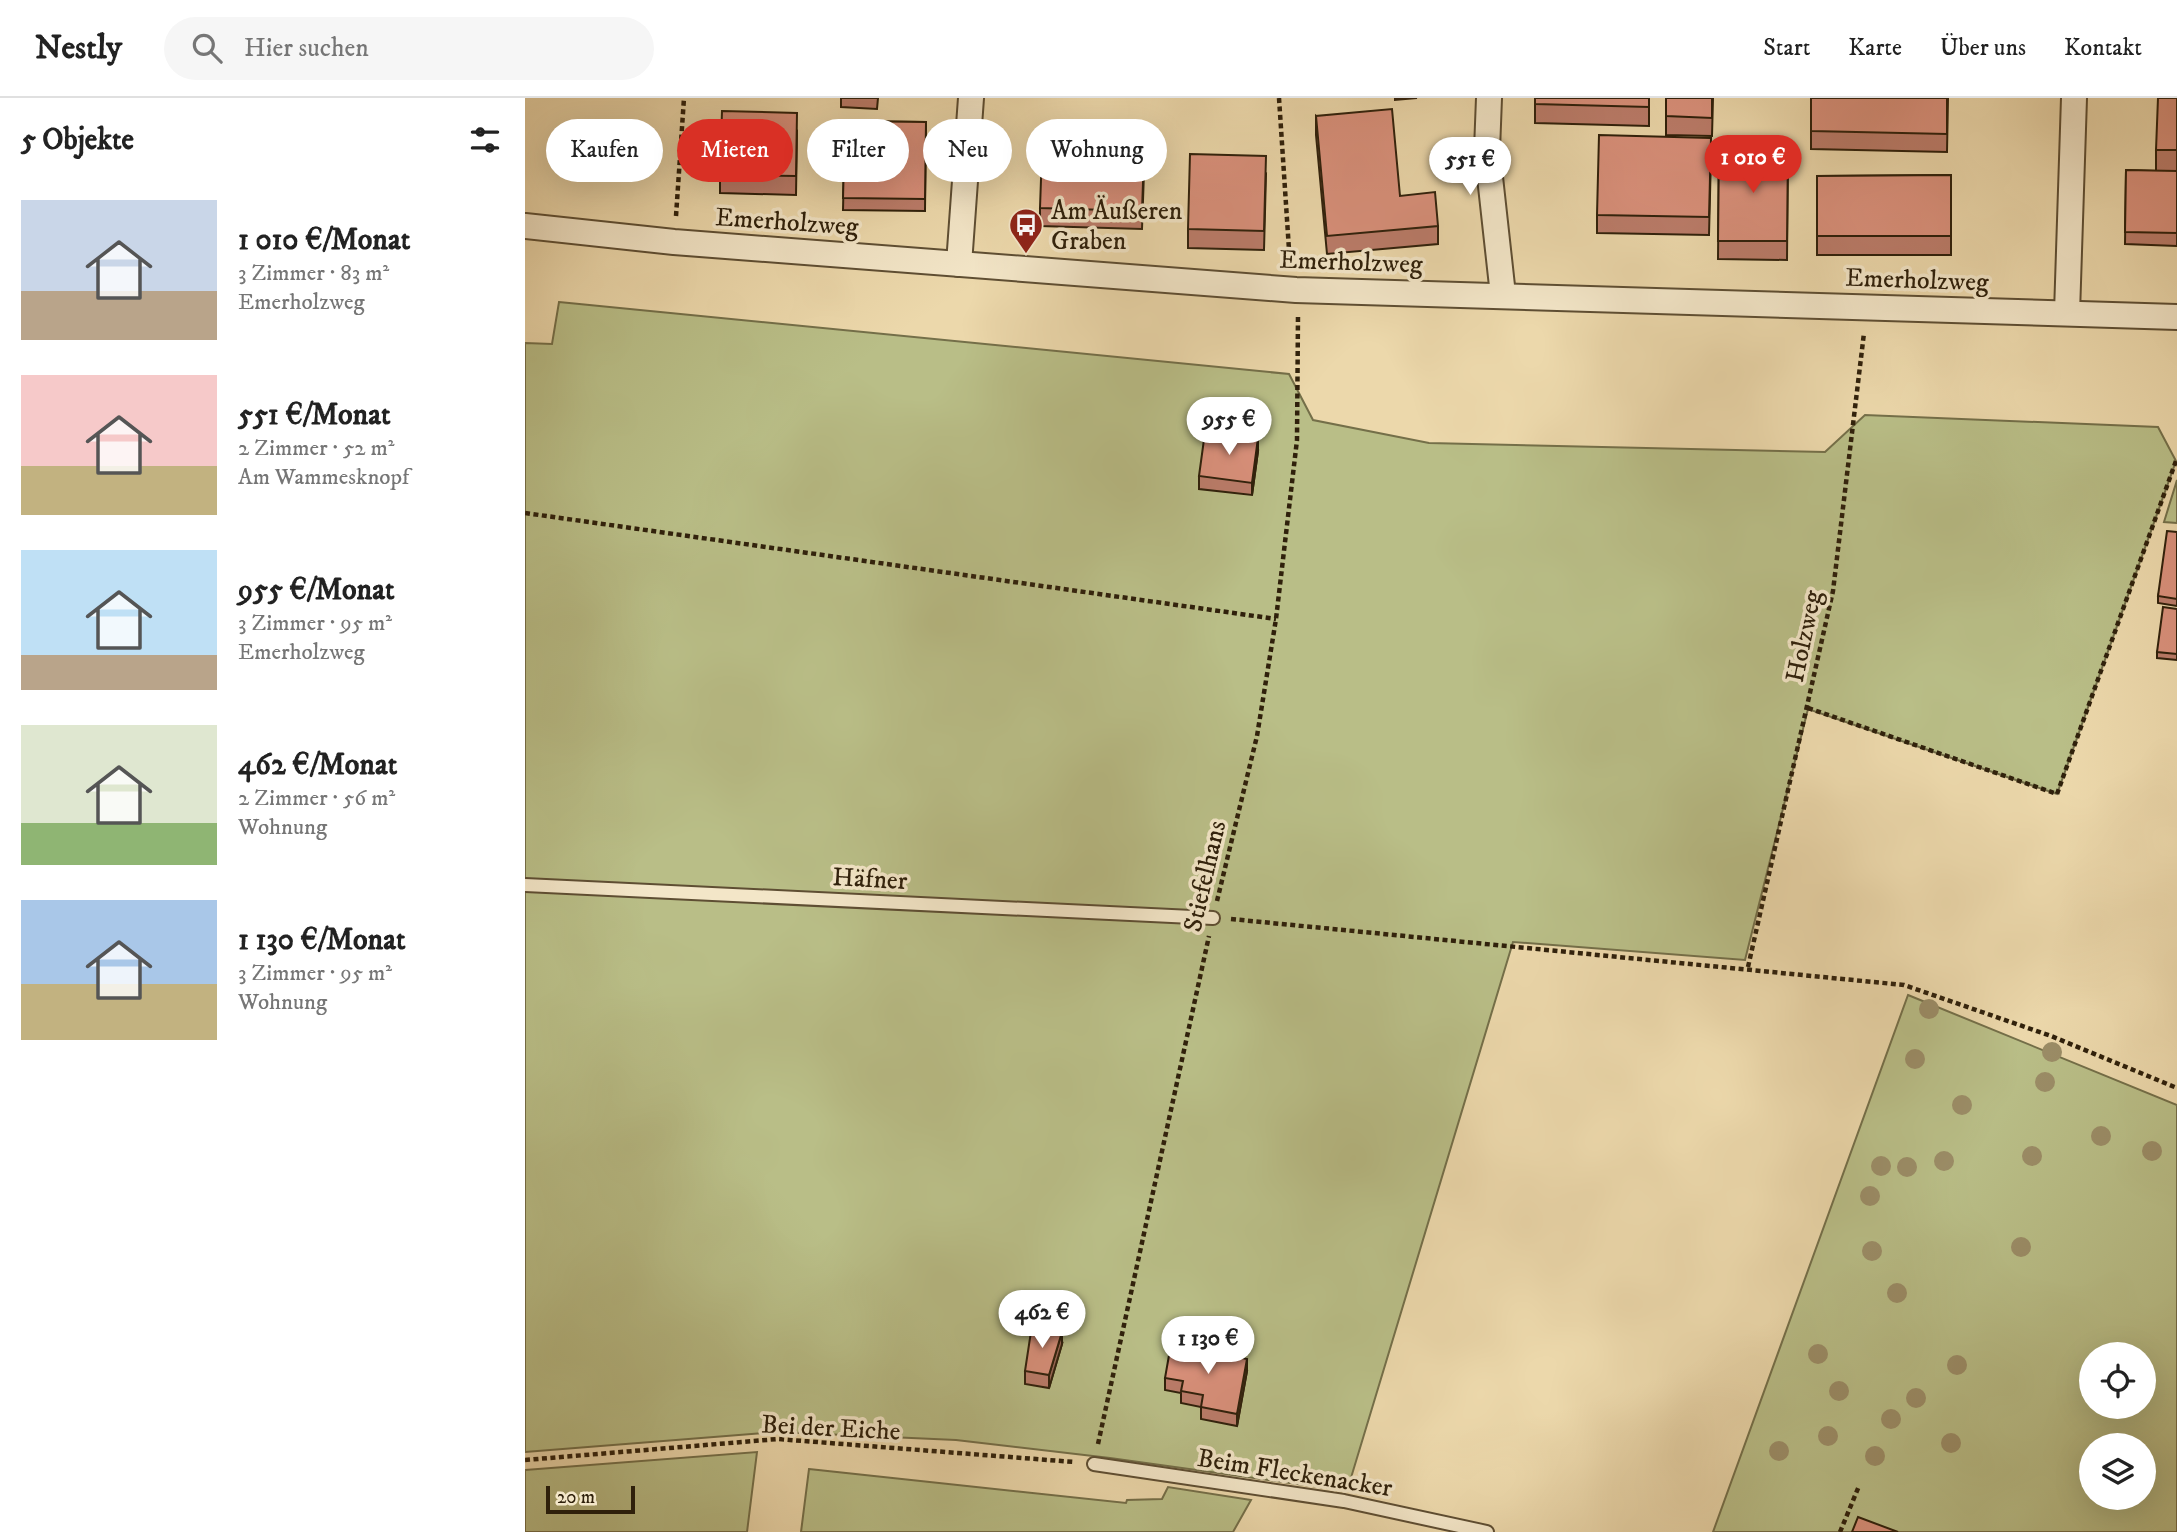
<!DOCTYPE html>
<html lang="de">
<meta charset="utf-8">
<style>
:root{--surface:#fff;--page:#f6f6f6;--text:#222;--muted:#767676;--line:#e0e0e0;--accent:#d93025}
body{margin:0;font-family:"IM FELL DW Pica",serif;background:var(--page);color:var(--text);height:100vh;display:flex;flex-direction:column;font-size:26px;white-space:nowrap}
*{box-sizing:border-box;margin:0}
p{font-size:23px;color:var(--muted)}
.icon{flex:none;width:38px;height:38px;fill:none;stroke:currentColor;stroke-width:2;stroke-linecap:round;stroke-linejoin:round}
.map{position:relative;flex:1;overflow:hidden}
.side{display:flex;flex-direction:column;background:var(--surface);width:525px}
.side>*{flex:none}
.top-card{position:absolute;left:21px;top:21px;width:665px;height:63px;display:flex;gap:14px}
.buttons{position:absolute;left:1554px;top:1244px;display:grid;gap:14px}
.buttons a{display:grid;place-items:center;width:77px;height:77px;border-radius:50%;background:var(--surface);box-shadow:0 7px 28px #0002;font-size:35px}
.scale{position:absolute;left:21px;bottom:18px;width:89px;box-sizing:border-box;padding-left:7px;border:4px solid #2f200b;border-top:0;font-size:19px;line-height:24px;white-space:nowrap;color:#2f200b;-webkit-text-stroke:5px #f3e6c8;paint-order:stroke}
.price{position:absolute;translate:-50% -60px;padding:0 16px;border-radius:24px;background:#fff;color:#222;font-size:23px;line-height:46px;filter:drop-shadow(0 2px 4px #0008)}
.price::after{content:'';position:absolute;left:50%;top:42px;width:21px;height:16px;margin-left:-10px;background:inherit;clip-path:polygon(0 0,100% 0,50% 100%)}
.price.on{background:var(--accent);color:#fff}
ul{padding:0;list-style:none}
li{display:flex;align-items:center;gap:21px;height:175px;padding:0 21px}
li span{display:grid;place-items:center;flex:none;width:196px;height:140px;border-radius:0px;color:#555}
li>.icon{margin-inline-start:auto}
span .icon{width:84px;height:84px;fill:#fffc;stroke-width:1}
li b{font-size:30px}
h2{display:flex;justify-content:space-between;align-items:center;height:84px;padding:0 21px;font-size:30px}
.chip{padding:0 24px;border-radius:32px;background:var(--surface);box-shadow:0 7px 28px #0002;font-size:24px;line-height:63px}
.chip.on{background:var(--accent);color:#fff}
header{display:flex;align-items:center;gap:42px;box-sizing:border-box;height:98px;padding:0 35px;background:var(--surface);border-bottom:2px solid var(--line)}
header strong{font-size:33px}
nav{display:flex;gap:38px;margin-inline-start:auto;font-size:24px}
.search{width:490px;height:63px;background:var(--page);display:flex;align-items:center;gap:18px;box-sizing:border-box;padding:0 24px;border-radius:38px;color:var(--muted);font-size:26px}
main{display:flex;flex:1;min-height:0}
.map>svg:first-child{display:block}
</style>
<header>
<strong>Nestly</strong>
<div class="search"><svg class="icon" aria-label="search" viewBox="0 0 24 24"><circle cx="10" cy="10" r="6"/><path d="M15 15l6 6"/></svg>Hier suchen</div>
<nav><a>Start</a><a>Karte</a><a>Über uns</a><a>Kontakt</a></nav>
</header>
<main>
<section class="side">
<h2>5 Objekte<svg class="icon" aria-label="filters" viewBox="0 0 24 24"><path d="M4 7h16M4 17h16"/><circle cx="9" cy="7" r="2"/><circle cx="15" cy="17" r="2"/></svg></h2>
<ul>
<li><span style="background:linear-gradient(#c9d6e8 65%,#b9a48a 0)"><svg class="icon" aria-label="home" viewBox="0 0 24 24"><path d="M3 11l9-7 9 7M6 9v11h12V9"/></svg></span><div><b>1 010 €/Monat</b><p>3 Zimmer · 83 m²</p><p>Emerholzweg</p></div></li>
<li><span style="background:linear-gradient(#f6c9c9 65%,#c2b280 0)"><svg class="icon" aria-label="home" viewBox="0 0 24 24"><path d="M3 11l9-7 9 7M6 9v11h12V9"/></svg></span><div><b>551 €/Monat</b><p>2 Zimmer · 52 m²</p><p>Am Wammesknopf</p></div></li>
<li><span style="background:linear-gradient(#bfe0f5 75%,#b9a48a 0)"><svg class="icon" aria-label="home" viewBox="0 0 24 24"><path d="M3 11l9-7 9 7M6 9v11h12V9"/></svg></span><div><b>955 €/Monat</b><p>3 Zimmer · 95 m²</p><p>Emerholzweg</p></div></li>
<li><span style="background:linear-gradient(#dfe7d0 70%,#8fb573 0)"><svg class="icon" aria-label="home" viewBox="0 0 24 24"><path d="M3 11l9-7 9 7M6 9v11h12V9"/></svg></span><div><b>462 €/Monat</b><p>2 Zimmer · 56 m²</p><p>Wohnung</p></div></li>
<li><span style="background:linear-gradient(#a9c7e8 60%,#c2b280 0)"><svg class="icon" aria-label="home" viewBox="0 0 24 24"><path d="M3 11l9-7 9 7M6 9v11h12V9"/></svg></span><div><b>1 130 €/Monat</b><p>3 Zimmer · 95 m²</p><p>Wohnung</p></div></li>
</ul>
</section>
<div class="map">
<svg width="1652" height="1434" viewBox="0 0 1652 1434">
<rect width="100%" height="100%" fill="#ecd8ab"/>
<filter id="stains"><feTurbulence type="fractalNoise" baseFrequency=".00286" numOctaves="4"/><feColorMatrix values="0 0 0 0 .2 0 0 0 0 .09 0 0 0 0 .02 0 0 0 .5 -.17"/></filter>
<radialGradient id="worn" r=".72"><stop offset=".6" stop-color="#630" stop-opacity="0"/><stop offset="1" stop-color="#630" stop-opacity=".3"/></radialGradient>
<g fill="#b9be87" stroke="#746f49" stroke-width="2" fill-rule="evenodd">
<polygon points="34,204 764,276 788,322 904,345 1300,354 1340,317 1633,329 1651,363 1532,696 1283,611 1220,862 988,844 822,1393 585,1360 431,1342 253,1334 0,1354 0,245 27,246"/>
<polygon points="1652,382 1652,425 1639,424"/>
<path d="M1383,897L1652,1007V1434H1188ZM1566,1256H1619V1309H1566ZM1566,1348H1619V1400H1566Z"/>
<polygon points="232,1354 222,1434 0,1434 0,1372"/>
<polygon points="284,1371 601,1405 602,1402 637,1401 643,1389 726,1402 708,1434 276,1434"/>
</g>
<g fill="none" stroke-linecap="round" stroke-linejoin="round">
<g stroke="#5e4e33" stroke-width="16">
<g id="service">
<polyline points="0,787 688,820"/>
<polyline points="569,1366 819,1403 962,1434"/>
</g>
</g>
<g stroke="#5e4e33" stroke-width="28">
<g id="minor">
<polyline points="964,0 962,52 978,197"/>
<polyline points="0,128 149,144 771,192 1652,219"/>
<polyline points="434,166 446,0"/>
<polyline points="1542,215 1549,0"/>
</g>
</g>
<g stroke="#2f200b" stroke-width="4.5" stroke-dasharray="5 3.5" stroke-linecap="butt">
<polyline points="754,0 765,167"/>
<polyline points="151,118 159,0"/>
<polyline points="0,415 751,521"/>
<polyline points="1283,610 1532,696 1652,360"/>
<polyline points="692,803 732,638 751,521 772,342 773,217"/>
<polyline points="706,821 1379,887 1526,938 1652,990"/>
<polyline points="1223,869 1308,493 1339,235"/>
<polyline points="573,1346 684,838"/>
<polyline points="0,1362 253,1341 549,1364"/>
<polyline points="1315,1434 1334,1388"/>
</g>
<use href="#service" stroke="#f3e6c8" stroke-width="12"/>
<use href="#minor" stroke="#f3e6c8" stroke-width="24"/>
</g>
<g fill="#9b8d67">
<circle cx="1404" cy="911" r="10"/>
<circle cx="1527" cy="954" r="10"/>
<circle cx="1390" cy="961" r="10"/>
<circle cx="1520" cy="984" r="10"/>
<circle cx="1437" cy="1007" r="10"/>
<circle cx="1576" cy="1038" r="10"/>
<circle cx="1627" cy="1053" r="10"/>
<circle cx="1507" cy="1058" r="10"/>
<circle cx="1419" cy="1063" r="10"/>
<circle cx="1356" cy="1068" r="10"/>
<circle cx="1382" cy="1069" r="10"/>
<circle cx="1345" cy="1098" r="10"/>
<circle cx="1496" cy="1149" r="10"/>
<circle cx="1347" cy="1153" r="10"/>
<circle cx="1372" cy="1195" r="10"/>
<circle cx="1293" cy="1256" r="10"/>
<circle cx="1432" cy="1267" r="10"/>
<circle cx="1314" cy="1293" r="10"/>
<circle cx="1391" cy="1300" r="10"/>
<circle cx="1366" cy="1321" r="10"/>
<circle cx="1303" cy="1338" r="10"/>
<circle cx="1426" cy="1345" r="10"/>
<circle cx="1254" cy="1353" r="10"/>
<circle cx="1350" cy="1358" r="10"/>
</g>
<g fill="#bb7c6a" stroke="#2f200b" stroke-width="2">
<polygon points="316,0 353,0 352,11 316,9"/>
<polygon points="870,0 892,0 870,2"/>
<polygon points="1010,0 1124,0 1124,28 1010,25"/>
<polygon points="1141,0 1188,0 1187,38 1141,37"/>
<polygon points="1286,0 1423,0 1422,54 1286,51"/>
<polygon points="1652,0 1652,148 1600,146 1601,72 1631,73 1631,52"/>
<polygon points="791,18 875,98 913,128 913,146 802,156 791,37"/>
<polygon points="320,23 401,24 400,113 318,112"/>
<polygon points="272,33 271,97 195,95 195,77"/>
<polygon points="1194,50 1263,51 1262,162 1193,161"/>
<polygon points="1186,58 1184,137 1072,135 1072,117"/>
<polygon points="619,74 617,131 515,128 515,110"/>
<polygon points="741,76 739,152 663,150 663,131"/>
<polygon points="1426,77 1426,157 1292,157 1292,78"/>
<polygon points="733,353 727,397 674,391 674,378"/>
<polygon points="1652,434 1652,508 1633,505 1633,498"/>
<polygon points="1652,511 1652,562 1632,560 1632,554"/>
<polygon points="537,1246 524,1290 500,1286 500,1273"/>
<polygon points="722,1273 712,1328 676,1321 676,1309 656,1305 656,1295 640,1292 640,1280"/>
</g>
<g fill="#986556" stroke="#2f200b" stroke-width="2">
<polygon points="733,340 733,353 727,397 727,385"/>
<polygon points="537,1234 537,1246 524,1290 524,1277"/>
<polygon points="722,1261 722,1273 712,1328 712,1316"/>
</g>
<g fill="#d9907b" stroke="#2f200b" stroke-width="2">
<polygon points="1010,0 1124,0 1124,9 1010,6"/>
<polygon points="1141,0 1187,0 1187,20 1141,18"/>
<polygon points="1286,0 1422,0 1422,36 1286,33"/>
<polygon points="1633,0 1652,0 1652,52 1631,52"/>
<polygon points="867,11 875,98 910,94 913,128 802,138 791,18"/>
<polygon points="197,13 272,15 271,78 195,77"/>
<polygon points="320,23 401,24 400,101 318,100"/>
<polygon points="1074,37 1186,40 1184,119 1072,117"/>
<polygon points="1194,50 1263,51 1262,143 1193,143"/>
<polygon points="517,53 619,56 617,113 515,110"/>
<polygon points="665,56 741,58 739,133 663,131"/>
<polygon points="1601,72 1652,73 1652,135 1600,134"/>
<polygon points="1426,77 1426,138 1292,138 1292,78"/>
<polygon points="680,334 733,340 727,385 674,378"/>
<polygon points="1642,433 1652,434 1652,501 1633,498"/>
<polygon points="1638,509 1652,511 1652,556 1632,554"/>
<polygon points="507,1227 537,1234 524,1277 500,1273"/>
<polygon points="646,1246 722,1261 712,1316 676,1309 678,1297 656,1293 658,1283 640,1280"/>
<polygon points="1333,1419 1373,1434 1327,1434"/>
</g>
<defs>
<g id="bus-pin" transform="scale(1.75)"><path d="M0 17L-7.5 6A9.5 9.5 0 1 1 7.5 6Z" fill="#8f2418" stroke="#f3e6c8"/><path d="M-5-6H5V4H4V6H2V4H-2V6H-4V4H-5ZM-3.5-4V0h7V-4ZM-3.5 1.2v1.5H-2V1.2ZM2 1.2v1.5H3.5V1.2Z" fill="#fff"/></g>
</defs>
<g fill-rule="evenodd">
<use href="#bus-pin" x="501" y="127"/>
</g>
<g text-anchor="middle" stroke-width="7" stroke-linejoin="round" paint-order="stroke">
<g font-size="26" fill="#2f200b" stroke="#f3e6c8" text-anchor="start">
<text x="526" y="121">Am Äußeren<tspan x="526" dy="30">Graben</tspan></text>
</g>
<g font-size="26" fill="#2f200b" stroke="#f3e6c8">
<text transform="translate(262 123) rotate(4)" y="9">Emerholzweg</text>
<text transform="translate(826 163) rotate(2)" y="9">Emerholzweg</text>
<text transform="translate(1392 181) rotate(2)" y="9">Emerholzweg</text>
<text transform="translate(1278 538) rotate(-78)" y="9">Holzweg</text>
<text transform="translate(679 778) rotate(-77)" y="9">Stiefelhans</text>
<text transform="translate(345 780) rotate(3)" y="9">Häfner</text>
<text transform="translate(306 1329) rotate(3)" y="9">Bei der Eiche</text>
<text transform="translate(770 1374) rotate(9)" y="9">Beim Fleckenacker</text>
</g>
</g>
<rect width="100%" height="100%" filter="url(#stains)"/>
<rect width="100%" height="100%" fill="url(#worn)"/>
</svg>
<div class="buttons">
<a><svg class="icon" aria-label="locate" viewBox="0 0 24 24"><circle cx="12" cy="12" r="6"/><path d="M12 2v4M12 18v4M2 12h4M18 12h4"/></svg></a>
<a><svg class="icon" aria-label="layers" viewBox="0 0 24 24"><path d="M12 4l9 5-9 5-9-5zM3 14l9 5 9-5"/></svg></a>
</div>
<div class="scale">20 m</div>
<b class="price on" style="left:1228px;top:97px">1 010 €</b>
<b class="price" style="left:945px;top:99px">551 €</b>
<b class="price" style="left:704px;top:359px">955 €</b>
<b class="price" style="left:517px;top:1252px">462 €</b>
<b class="price" style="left:683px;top:1278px">1 130 €</b>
<div class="top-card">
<a class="chip">Kaufen</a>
<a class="chip on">Mieten</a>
<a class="chip">Filter</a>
<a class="chip">Neu</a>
<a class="chip">Wohnung</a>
</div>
</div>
</main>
